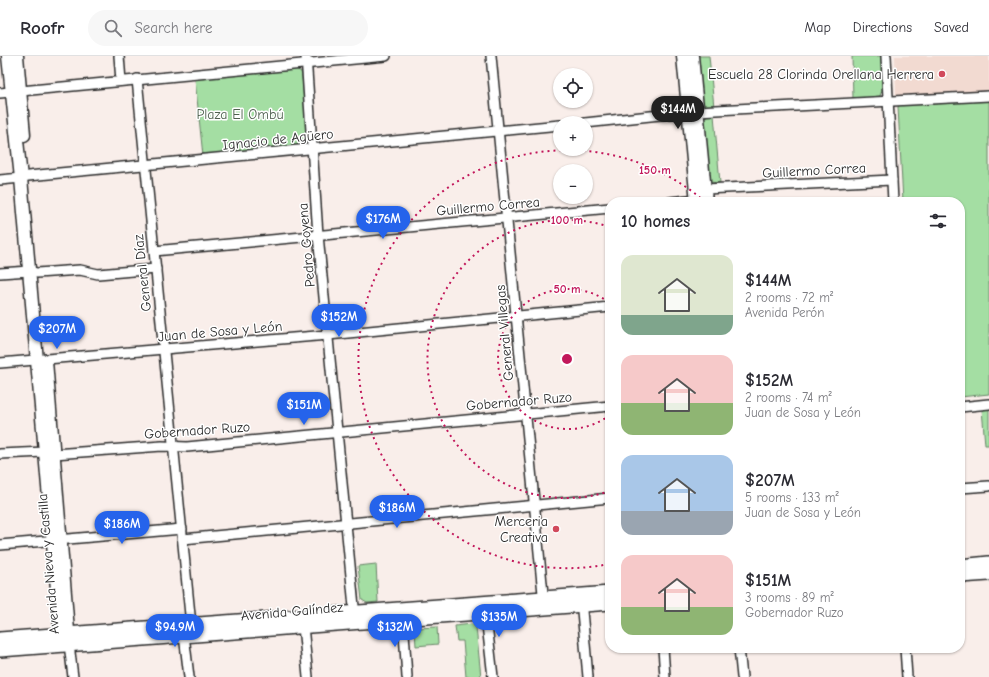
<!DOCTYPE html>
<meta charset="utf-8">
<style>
:root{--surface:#fff;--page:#f7f7f7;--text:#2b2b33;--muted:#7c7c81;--line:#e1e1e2;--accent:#2563eb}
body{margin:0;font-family:"Comic Neue",sans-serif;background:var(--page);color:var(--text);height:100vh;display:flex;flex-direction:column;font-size:15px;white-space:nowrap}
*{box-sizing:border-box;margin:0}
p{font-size:13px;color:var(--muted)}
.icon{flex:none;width:22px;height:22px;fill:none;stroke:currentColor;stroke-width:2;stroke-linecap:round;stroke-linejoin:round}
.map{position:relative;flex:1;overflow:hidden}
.panel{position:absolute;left:605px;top:141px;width:360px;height:456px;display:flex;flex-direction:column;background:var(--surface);border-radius:16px;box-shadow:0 1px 3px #0004}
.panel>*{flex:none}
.fabs{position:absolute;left:553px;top:12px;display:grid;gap:8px}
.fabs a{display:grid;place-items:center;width:40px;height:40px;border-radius:50%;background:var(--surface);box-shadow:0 1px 3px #0004;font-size:20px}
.price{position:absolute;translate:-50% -34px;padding:0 9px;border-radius:14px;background:var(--accent);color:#fff;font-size:13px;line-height:26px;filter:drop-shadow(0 1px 2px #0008)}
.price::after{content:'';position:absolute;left:50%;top:24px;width:12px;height:9px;margin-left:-6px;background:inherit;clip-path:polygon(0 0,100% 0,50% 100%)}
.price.current{background:#222;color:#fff}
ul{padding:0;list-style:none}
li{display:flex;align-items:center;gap:12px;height:100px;padding:0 16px}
li span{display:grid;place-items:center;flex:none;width:112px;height:80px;border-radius:12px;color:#555}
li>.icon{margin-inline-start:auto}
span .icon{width:48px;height:48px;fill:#fffc;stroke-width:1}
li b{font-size:17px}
h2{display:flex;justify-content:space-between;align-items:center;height:48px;padding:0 16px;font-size:17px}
header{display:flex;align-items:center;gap:24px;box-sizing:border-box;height:56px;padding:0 20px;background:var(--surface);border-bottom:1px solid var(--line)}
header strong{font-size:19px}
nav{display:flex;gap:22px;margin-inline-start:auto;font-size:14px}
.search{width:280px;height:36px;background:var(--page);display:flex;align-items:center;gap:10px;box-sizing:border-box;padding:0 14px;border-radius:22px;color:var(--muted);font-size:15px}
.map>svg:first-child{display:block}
</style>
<header>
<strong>Roofr</strong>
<div class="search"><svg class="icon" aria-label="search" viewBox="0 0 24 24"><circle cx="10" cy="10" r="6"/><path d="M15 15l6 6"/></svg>Search here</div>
<nav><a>Map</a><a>Directions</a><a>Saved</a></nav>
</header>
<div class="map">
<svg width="989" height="621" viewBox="0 0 989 621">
<rect width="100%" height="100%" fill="#f9eeea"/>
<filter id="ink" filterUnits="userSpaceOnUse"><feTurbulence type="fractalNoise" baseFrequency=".025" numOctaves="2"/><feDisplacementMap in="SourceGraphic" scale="8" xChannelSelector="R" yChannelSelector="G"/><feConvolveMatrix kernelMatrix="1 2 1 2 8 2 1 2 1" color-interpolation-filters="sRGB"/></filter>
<g filter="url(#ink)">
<polygon fill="#f2dad1" points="895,0 989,0 989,36 899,41 896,38"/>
<g fill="#a4dea3" stroke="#688467">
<polygon points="696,0 709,0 714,51 703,50 700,46"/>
<polygon points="852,0 881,0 882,34 880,40 853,43"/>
<polygon points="296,13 301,16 302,20 307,84 304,88 203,100 195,23"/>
<polygon points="989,44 989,338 960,341 960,146 903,146 898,51 900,48"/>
<polygon points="708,59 714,59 720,127 710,126 704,62"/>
<polygon points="982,353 989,353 989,389 985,389"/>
<polygon points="376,508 378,546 367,547 362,544 358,510"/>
<polygon points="472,568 476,571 481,621 466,621 463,585 457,585 455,570"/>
<polygon points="437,571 438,588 416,590 415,575 417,572"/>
</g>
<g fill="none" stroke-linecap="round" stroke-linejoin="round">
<g stroke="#2b2b2b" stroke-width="12">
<g id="minor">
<polyline points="119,0 121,25"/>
<polyline points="306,0 318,179 355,561"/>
<polyline points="491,0 544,548"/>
<polyline points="886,0 893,146"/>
<polyline points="137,23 191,569 184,579 189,621"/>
<polyline points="0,37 386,0"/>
<polyline points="585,67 697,55 989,40"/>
<polyline points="0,124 21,122 28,120 560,69"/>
<polyline points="670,146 697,143 705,133 892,124"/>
<polyline points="154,195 610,152"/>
<polyline points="0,217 29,215 37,217 80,214 98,218 156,213"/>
<polyline points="0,307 328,279 610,251"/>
<polyline points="960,351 989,348"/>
<polyline points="0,398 45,396 54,398 162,390 187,391 610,350"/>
<polyline points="960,432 989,430"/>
<polyline points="183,483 610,442"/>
<polyline points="0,489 182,473"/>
<polyline points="581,544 588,621"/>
<polyline points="485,551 493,621"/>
<polyline points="403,562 407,621"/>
<polyline points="303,570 308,621"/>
<polyline points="69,588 73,621"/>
<polyline points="663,592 665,621"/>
<polyline points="739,592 742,621"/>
<polyline points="905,592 907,621"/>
</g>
</g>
<g stroke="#2b2b2b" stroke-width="15">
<g id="tertiary">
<polyline points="8,0 21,122 61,579 67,586"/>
<polyline points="17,0 24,79"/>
<polyline points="683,0 697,146"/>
<polyline points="692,0 706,146"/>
<polyline points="46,305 69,587"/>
</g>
</g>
<g stroke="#2b2b2b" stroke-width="16">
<g id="secondary">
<polyline points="960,510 989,507"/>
<polyline points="960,520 989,518"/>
<polyline points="0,583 610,537"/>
<polyline points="0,594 610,547"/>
</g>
</g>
<use href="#minor" stroke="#fff" stroke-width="9"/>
<use href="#tertiary" stroke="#fff" stroke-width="12"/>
<use href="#secondary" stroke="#fff" stroke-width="13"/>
</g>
</g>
<g fill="none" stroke="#c2185b" stroke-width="2" stroke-dasharray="2 4">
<path d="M610 359A70 70 0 1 1 610 247"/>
<path d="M610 435A139 139 0 1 1 610 171"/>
<path d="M609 508A209 209 0 1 1 704 145"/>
</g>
<g fill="#d1495b" stroke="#fff" stroke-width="1.5">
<circle cx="942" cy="18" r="4"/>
<circle cx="556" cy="473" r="4"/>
</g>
<g text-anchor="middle" stroke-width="3" stroke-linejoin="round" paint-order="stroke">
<g font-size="14" fill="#2b2b2b" stroke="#fff" text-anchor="end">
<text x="934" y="23">Escuela 28 Clorinda Orellana Herrera</text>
<text x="548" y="470">Merceria<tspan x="548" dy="16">Creativa</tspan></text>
</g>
<g font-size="14" fill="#4f614f" stroke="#fff">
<text x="240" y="63">Plaza El Ombú</text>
</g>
<g font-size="14" fill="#2b2b2b" stroke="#fff">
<text transform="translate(278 83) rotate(-6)" y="5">Ignacio de Agüero</text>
<text transform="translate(814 114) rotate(-3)" y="5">Guillermo Correa</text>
<text transform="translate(488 150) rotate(-5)" y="5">Guillermo Correa</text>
<text transform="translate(306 189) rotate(-95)" y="5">Pedro Goyena</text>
<text transform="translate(142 217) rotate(-96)" y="5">General Díaz</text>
<text transform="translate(220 275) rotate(-5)" y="5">Juan de Sosa y León</text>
<text transform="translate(504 277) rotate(-95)" y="5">General Villegas</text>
<text transform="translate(519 345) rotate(-5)" y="5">Gobernador Ruzo</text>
<text transform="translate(197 374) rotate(-4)" y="5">Gobernador Ruzo</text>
<text transform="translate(48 508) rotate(-95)" y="5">Avenida Nieva y Castilla</text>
<text transform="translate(292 555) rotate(-5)" y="5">Avenida Galíndez</text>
</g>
</g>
<circle cx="567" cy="303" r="6" fill="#c2185b" stroke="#fff" stroke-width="2"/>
<g font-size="12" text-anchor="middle" font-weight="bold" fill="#c2185b" stroke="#fff" stroke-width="3" stroke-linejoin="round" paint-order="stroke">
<text x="655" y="118">150 m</text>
<text x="567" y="168">100 m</text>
<text x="567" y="237">50 m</text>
</g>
</svg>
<div class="fabs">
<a><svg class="icon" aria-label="locate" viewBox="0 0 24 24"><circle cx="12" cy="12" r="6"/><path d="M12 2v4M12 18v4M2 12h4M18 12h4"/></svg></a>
<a>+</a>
<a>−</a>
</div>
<b class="price current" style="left:678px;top:74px">$144M</b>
<b class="price" style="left:383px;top:184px">$176M</b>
<b class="price" style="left:339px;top:282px">$152M</b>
<b class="price" style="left:57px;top:294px">$207M</b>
<b class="price" style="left:304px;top:370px">$151M</b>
<b class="price" style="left:397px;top:473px">$186M</b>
<b class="price" style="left:122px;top:489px">$186M</b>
<b class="price" style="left:499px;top:582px">$135M</b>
<b class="price" style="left:175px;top:592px">$94.9M</b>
<b class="price" style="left:395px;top:592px">$132M</b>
<section class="panel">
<h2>10 homes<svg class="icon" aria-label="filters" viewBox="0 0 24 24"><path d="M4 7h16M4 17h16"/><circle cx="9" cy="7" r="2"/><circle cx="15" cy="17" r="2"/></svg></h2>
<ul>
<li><span style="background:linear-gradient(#dfe7d0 75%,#7fa58c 0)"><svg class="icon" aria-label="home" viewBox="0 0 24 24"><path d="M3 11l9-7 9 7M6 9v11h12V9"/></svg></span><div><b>$144M</b><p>2 rooms · 72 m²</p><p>Avenida Perón</p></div></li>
<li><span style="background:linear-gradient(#f6c9c9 60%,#8fb573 0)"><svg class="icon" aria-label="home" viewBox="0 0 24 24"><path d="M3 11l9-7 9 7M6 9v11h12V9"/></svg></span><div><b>$152M</b><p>2 rooms · 74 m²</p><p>Juan de Sosa y León</p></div></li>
<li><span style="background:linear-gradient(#a9c7e8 70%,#9aa5b1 0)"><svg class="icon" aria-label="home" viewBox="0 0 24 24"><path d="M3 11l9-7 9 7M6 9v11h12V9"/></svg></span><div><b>$207M</b><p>5 rooms · 133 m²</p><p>Juan de Sosa y León</p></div></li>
<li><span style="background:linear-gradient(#f6c9c9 65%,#8fb573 0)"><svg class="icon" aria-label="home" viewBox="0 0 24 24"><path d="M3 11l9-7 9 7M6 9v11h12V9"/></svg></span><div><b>$151M</b><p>3 rooms · 89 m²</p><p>Gobernador Ruzo</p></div></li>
</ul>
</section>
</div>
